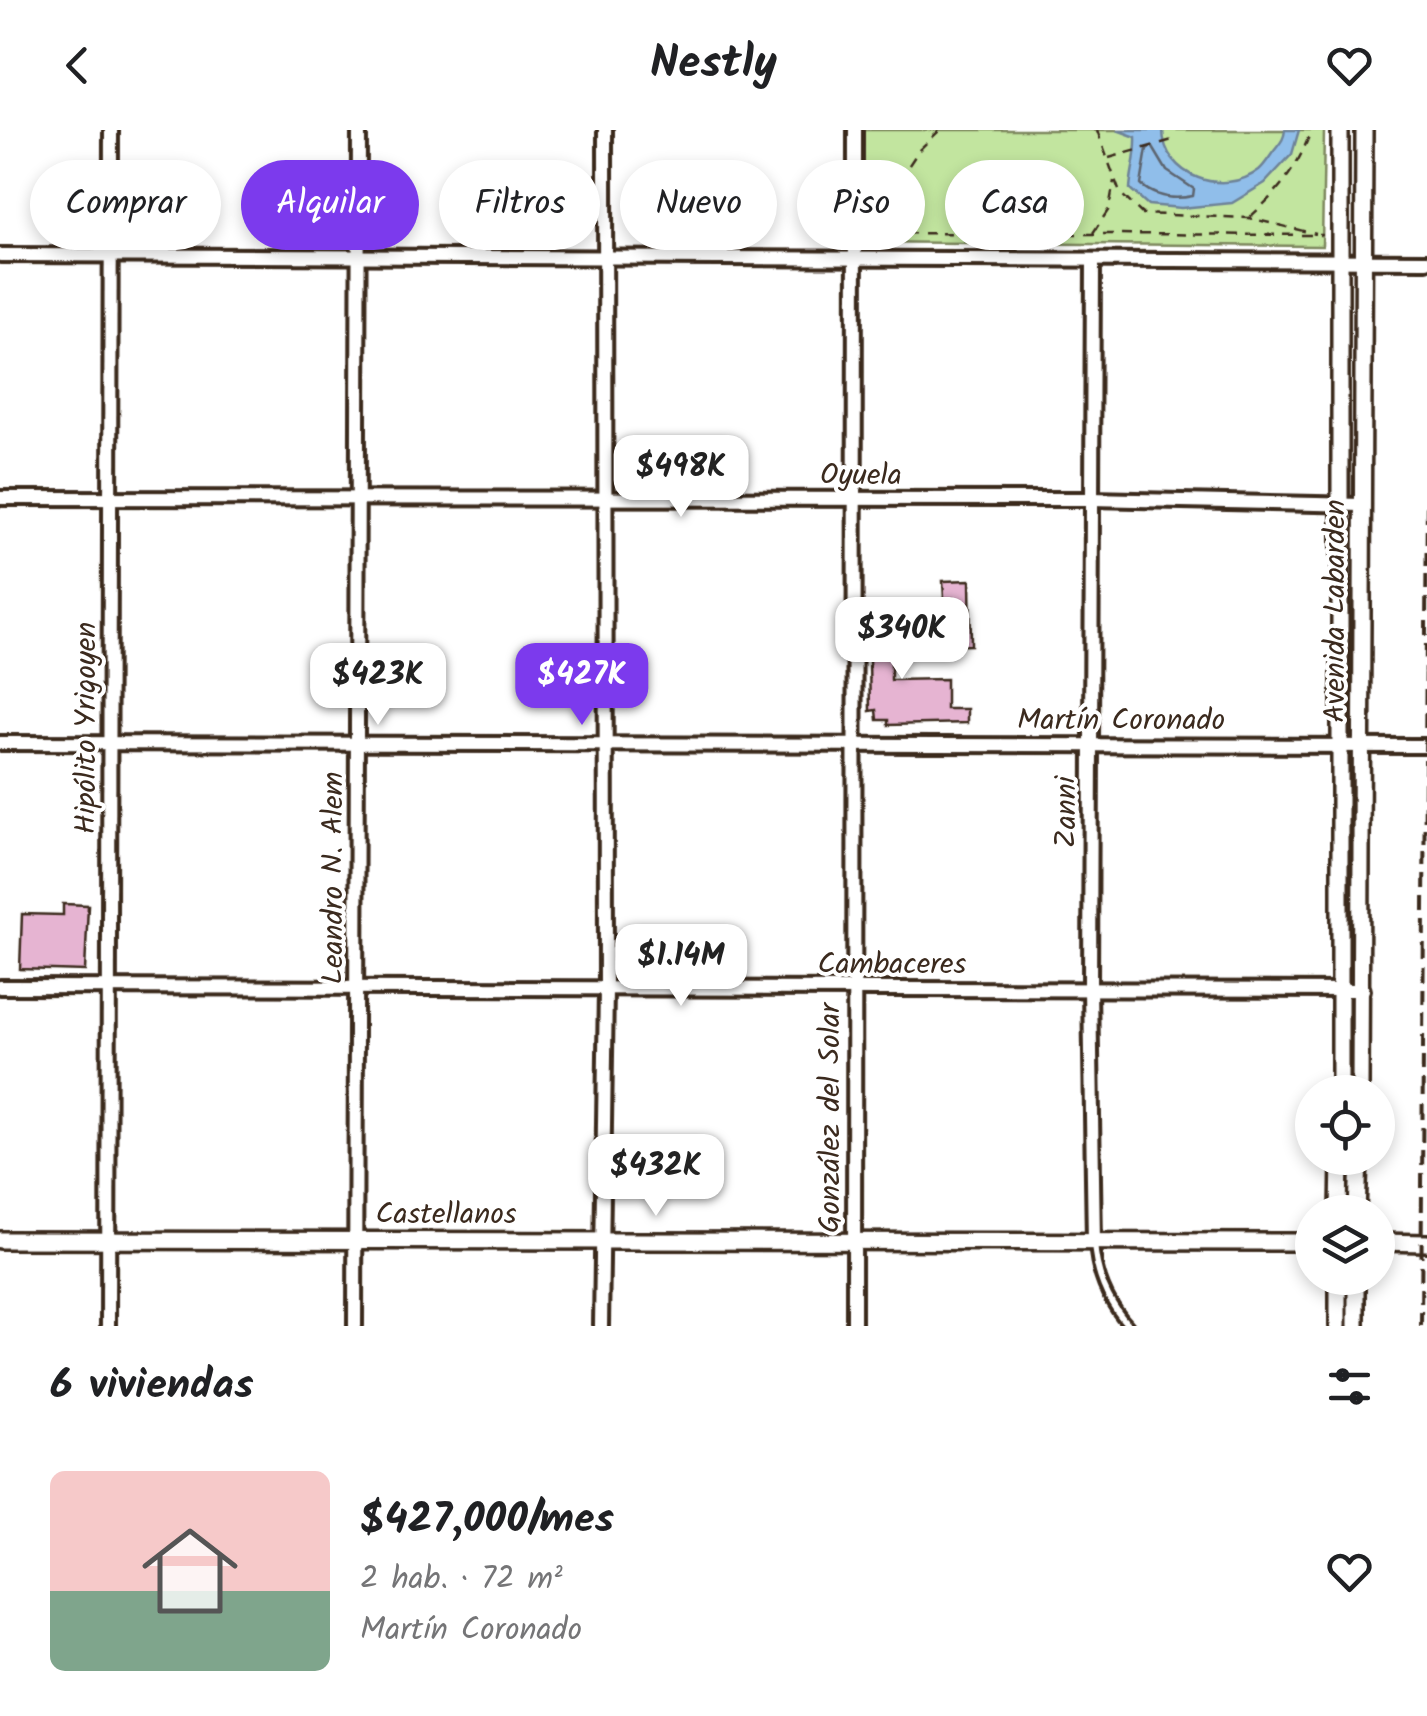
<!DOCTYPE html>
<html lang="es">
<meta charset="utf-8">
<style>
:root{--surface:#fff;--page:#f6f6f6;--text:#202124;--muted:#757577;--line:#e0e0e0;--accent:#7c3aed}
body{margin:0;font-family:Kalam,sans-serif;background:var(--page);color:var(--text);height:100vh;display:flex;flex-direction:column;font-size:38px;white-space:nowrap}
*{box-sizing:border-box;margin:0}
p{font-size:32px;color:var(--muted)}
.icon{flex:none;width:55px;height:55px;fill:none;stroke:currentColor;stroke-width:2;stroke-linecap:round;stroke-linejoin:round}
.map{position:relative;height:1196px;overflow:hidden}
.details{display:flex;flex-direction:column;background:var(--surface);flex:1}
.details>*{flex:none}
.hud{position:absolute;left:30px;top:30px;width:1368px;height:90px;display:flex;gap:20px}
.buttons{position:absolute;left:1295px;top:945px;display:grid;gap:20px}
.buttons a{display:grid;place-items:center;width:100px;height:100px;border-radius:50%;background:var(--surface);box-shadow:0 5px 15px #0003;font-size:50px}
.price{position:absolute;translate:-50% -85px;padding:0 22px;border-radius:20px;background:#fff;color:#222;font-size:32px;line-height:65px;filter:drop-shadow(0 2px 5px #0008)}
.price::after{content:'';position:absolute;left:50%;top:60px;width:30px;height:22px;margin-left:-15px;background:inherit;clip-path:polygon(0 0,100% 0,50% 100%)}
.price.active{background:var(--accent);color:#fff}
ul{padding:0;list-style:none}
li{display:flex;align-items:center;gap:30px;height:250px;padding:0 50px}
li+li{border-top:2px solid var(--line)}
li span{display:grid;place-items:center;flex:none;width:280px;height:200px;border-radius:15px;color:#555}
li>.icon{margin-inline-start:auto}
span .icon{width:120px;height:120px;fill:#fffc;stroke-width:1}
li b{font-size:42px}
h2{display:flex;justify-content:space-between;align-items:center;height:120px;padding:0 50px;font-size:42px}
.tag{padding:0 35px;border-radius:45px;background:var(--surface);box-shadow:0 5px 15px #0003;font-size:35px;line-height:90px}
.tag.active{background:var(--accent);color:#fff}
header{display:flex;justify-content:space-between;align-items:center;height:130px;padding:0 50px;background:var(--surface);font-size:45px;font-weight:700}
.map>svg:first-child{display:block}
</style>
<header><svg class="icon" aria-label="back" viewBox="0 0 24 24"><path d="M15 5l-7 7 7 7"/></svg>Nestly<svg class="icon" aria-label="heart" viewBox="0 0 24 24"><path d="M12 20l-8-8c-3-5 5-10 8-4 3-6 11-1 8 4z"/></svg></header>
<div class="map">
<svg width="1427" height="1196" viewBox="0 0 1427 1196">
<rect width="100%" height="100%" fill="#fff"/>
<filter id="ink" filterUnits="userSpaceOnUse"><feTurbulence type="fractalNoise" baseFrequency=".01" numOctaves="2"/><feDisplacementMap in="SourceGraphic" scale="20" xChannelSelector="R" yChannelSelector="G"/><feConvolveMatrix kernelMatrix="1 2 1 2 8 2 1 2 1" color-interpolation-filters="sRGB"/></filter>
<g filter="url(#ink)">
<polygon fill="#c2e59f" stroke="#7e885e" stroke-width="2.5" points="856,0 1324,0 1322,116 855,112"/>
<path fill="#90beea" stroke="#6e8398" stroke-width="2.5" d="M1117,0H1163C1163,47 1224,67 1259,40C1265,35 1270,26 1274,21C1280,13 1284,10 1285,0H1299L1292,24L1265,53L1232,73L1181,78L1148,75L1130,59C1131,41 1137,26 1136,7Z"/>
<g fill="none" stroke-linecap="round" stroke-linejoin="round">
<path stroke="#5d6570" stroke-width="2.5" d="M1152,16L1167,41L1194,59L1193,66C1174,70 1156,68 1141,55L1147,19Z"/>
</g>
<g fill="#e6b4d2" stroke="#3b2a1e" stroke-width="2.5">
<polygon points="970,450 971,515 935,516 930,490 953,489 953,468 944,468 943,451"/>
<polygon points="868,475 889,475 890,481 896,481 896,496 891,496 891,550 946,549 946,579 967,579 967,593 888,595 888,590 877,590 876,580 870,581"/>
<polygon points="63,774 88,775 85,841 20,839 22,784 63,785"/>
</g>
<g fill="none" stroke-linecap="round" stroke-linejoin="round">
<g stroke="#3b2a1e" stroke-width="14">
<path id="service" d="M1094,1112C1096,1145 1107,1172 1129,1196"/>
</g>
<g stroke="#3b2a1e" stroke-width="20">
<g id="minor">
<polyline points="0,125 1427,131"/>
<polyline points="1093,131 1090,858 1094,1112"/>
<polyline points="0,368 1091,369 1362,375"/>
<polyline points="0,613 1427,616"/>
<polyline points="0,857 1363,860"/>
<polyline points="108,1196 111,0"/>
<polyline points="355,1196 359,0"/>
<polyline points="601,1196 606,858 605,0"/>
<polyline points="854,1196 855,0"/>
</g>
</g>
<g stroke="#3b2a1e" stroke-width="22">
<g id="tertiary">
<polyline points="1340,0 1340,962"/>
<polyline points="1360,962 1364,0"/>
<polyline points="1339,1082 1340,1028"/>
<polyline points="1357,1082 1359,1028"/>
<polyline points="0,1110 1312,1112"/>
<polyline points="1378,1112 1427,1113"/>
<polyline points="1356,1148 1356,1196"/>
<polyline points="1338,1196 1338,1148"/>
</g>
</g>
<g stroke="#3b2a1e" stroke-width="2.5" stroke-dasharray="10 8" stroke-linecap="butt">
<polyline points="1097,0 1120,63 1142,84 1249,88 1316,104"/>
<polyline points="1109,28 1176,9"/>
<path d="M1250,87C1278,62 1299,37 1311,0"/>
<polyline points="869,95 919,20 940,0"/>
<polyline points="869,103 1323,105"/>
<polyline points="1093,103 1109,79 1114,51"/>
</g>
<use href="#service" stroke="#fff" stroke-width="6"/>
<use href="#minor" stroke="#fff" stroke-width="12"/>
<use href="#tertiary" stroke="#fff" stroke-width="15"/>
<polyline stroke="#3b2a1e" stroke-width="4" stroke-dasharray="15 8" stroke-linecap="butt" points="1421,1196 1427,360"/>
</g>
</g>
<g text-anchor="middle" stroke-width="8" stroke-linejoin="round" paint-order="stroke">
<g font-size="30" fill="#3b2a1e" stroke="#fff">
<text x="861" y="354">Oyuela</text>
<text transform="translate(1334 481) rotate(-90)" y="10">Avenida Labarden</text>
<text x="1121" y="599">Martín Coronado</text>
<text transform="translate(85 598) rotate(-90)" y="10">Hipólito Yrigoyen</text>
<text transform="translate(1065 682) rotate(-90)" y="10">Zanni</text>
<text transform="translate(332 748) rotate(-90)" y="10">Leandro N. Alem</text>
<text x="892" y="843">Cambaceres</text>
<text transform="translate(829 988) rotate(-90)" y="10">González del Solar</text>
<text x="446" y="1093">Castellanos</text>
</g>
</g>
</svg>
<div class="buttons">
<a><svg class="icon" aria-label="locate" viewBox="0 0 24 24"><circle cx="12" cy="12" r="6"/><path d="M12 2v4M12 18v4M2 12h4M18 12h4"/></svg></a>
<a><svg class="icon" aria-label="layers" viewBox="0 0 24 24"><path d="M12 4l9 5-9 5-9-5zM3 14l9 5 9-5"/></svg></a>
</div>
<b class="price" style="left:681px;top:390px">$498K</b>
<b class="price" style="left:902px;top:552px">$340K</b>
<b class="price" style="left:378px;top:598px">$423K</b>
<b class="price active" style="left:582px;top:598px">$427K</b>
<b class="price" style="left:681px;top:879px">$1.14M</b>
<b class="price" style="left:656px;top:1089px">$432K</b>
<div class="hud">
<a class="tag">Comprar</a>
<a class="tag active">Alquilar</a>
<a class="tag">Filtros</a>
<a class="tag">Nuevo</a>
<a class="tag">Piso</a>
<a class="tag">Casa</a>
</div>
</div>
<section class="details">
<h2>6 viviendas<svg class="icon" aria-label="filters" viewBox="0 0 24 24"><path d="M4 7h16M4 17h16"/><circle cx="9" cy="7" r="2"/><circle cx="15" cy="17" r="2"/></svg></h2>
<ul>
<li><span style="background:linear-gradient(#f6c9c9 60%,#7fa58c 0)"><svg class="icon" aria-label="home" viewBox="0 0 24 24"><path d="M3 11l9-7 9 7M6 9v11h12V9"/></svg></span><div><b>$427,000/mes</b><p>2 hab. · 72 m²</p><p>Martín Coronado</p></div><svg class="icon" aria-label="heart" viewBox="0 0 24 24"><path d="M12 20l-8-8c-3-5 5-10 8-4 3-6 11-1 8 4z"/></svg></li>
</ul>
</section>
